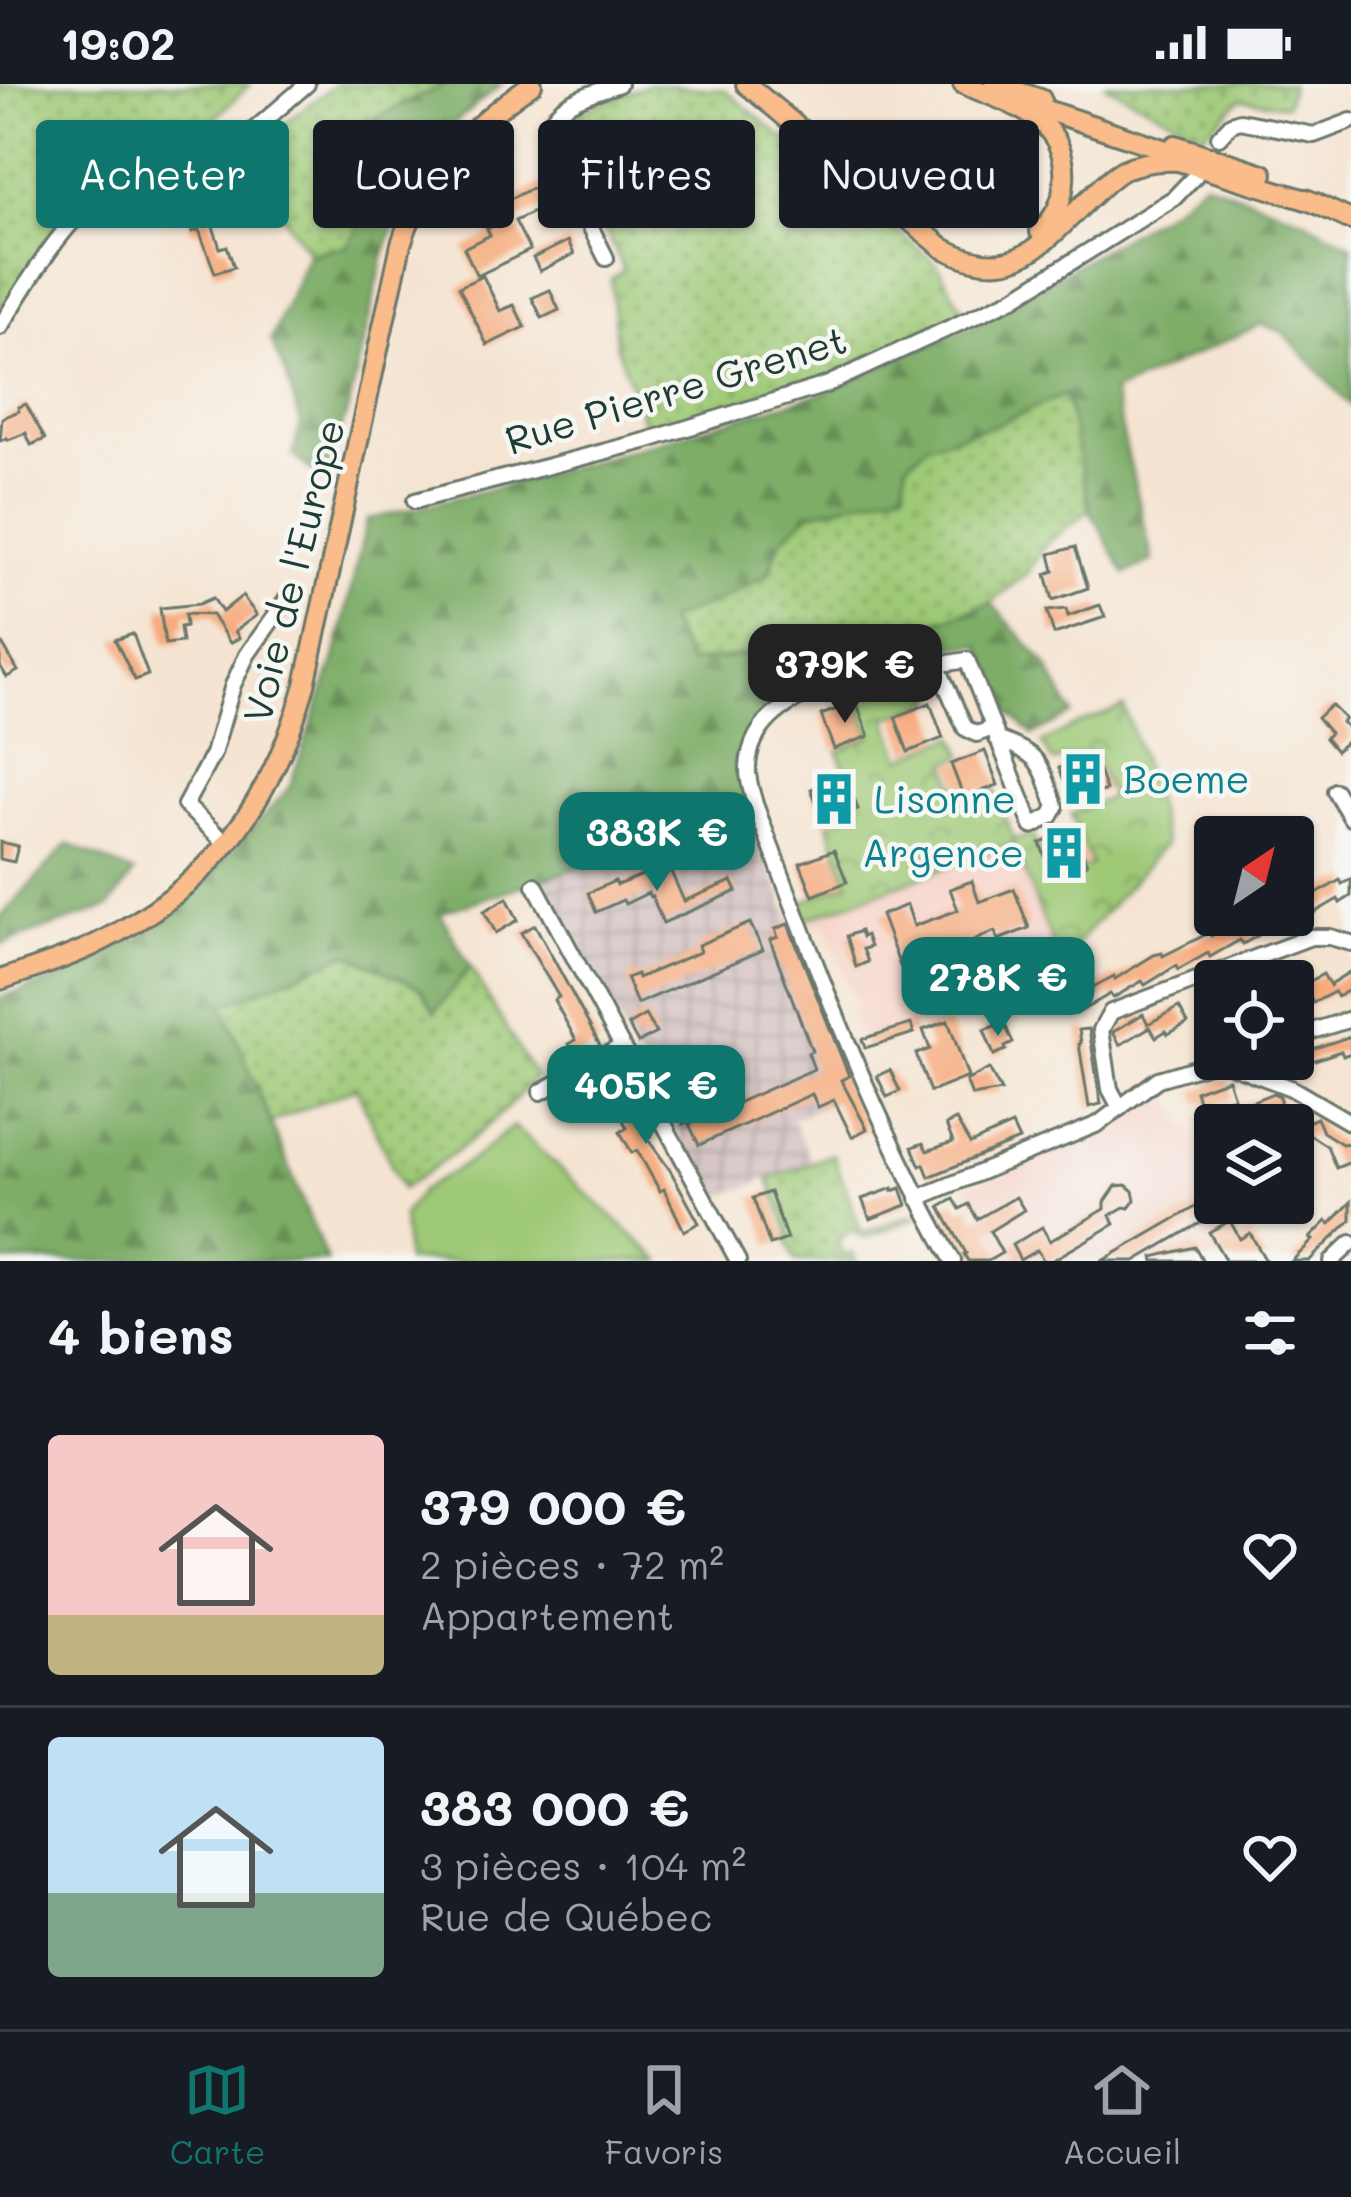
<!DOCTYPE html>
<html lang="fr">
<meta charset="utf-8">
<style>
:root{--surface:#171b24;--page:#20242c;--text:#f1f3f6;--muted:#9ea1a6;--line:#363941;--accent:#0f766e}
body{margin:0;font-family:Mali,sans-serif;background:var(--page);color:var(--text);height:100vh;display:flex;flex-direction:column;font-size:45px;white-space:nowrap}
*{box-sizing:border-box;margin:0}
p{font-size:39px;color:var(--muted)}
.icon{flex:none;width:66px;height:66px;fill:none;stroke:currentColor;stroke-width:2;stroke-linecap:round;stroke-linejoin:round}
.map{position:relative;height:1177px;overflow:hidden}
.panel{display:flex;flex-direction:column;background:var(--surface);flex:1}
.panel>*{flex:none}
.banner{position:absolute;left:36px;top:36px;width:1281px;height:108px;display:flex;gap:24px}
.needle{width:78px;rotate:35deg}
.fabs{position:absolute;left:1194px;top:732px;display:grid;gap:24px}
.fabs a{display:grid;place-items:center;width:120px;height:120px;border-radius:12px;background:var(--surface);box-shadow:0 3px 9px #0004;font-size:60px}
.price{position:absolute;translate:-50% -102px;padding:0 27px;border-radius:24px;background:var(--accent);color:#fff;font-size:39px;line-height:78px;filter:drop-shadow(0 3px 6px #0008)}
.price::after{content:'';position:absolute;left:50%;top:72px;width:36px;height:27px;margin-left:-18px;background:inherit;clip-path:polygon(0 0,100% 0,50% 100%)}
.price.on{background:#222;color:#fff}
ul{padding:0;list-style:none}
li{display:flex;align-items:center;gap:36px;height:300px;padding:0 48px}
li+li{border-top:3px solid var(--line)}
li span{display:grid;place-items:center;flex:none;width:336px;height:240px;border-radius:12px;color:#555}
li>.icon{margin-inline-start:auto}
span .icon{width:144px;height:144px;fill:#fffc;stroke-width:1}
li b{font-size:51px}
h2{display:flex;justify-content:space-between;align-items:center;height:144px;padding:0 48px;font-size:51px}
.chip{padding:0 42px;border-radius:12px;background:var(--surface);box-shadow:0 3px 9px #0004;font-size:42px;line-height:108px}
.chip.on{background:var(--accent);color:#fff}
.status{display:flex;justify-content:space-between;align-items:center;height:84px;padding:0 60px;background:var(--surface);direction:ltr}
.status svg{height:33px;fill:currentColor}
.tab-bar{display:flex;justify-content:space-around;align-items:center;height:168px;border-top:3px solid var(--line);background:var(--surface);font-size:33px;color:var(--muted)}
.tab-bar a{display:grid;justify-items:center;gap:6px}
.tab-bar .on{color:var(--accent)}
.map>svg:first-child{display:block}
</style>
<div class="status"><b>19:02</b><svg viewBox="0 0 49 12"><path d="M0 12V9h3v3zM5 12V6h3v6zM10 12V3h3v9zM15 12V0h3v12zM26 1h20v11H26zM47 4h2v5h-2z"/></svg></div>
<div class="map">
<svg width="1351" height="1177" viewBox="0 0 1351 1177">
<defs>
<pattern id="industrial-grid" width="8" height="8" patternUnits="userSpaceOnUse" patternTransform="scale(3)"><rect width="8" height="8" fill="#d2bfbf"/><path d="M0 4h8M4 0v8" fill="none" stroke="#aa9c9c"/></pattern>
<pattern id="grass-dots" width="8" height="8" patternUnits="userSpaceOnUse" patternTransform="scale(3)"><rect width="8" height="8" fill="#9ec976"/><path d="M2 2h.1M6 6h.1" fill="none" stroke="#80a462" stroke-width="1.8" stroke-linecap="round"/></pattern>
<pattern id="forest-firs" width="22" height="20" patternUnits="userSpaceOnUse" patternTransform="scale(3)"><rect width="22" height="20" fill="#7ead67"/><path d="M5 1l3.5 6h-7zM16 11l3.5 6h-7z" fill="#678e56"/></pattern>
<pattern id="park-crowns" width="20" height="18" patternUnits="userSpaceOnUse" patternTransform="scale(3)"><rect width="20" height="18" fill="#9ec976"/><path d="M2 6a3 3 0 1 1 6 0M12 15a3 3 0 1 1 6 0" fill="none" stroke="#80a462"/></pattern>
</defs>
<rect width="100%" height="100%" fill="#f6f6f2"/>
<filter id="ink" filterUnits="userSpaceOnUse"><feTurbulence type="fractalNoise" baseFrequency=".00833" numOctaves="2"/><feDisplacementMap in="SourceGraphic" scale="24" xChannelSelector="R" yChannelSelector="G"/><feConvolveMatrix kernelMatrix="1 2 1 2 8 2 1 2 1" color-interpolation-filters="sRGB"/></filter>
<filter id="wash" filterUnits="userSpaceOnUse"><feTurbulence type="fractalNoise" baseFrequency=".004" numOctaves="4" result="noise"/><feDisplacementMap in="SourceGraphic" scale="48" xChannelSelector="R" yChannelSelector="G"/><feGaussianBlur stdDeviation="2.7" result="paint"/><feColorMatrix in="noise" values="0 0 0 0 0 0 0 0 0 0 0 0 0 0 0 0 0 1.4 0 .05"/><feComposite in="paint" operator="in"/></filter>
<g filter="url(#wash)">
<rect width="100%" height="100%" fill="#f5e4d1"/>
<g fill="#f7d1c6">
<polygon points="1013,758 1060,879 1029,910 860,956 850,928 857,924 825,840 809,845 806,835"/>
<polygon points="1162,1000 1215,1090 1215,1119 1232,1119 1266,1177 1008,1177 966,1102 995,1091 1002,1092 1012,1088 1014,1083 1095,1048 1105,1051 1115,1045 1117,1036"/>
</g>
<polygon fill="url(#industrial-grid)" points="749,727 855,1009 792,1035 812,1078 714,1115 542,793"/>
<g fill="url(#grass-dots)" stroke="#5e8355" stroke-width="3">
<polygon points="0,0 250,0 175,74 151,55 141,61 133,76 60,138 0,228"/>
<path d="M336,0H446L350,46L344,68C366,105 373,127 346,163L309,169L241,73Z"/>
<polygon points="650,0 725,6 937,180 964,228 829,292 646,346 616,260 611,195 624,186 567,64 565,39 579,27"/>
<polygon points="1103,0 1291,0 1286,21 1241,15 1203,50"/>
<polygon points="1066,310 1090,426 1047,459 1027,489 991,519 900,551 688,579 667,535 714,519 768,491 780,457 810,429 905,405 906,381 929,359 995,341"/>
<path d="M347,868L421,904L435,927L470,883L535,993C497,1040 451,1072 402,1105L356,1003L270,1039L222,921Z"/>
<polygon points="833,1070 861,1146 867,1147 913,1130 916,1134 864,1154 852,1146 837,1156 844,1172 853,1169 856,1177 795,1177 787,1155 790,1152 769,1095"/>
</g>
<g fill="url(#forest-firs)" stroke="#4e754e" stroke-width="3">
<path d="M446,0H502L445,46L413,93L384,170L349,321L324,396L293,371L301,339L287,294L271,256L309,169L346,163C361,144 370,119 360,95C354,81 344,73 342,57L350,46Z"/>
<polygon points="1204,97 1301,134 1351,161 1351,322 1283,248 1262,240 1113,309 1153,477 1125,490 1090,426 1065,310 995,341 929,359 906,380 905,405 810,429 780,457 768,490 714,519 668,536 689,579 900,551 991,519 1046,580 1072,630 1033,651 1009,628 980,561 913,565 767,596 765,631 749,655 739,681 749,727 440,829 470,883 435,928 421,904 347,869 223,921 327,1177 0,1177 0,913 73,891 172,834 289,704 335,575 367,436 528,396 826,308 982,237 1170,125"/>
<polygon points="68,760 134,789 109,823 0,861 0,834"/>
</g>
<polygon fill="url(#park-crowns)" stroke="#5e8355" stroke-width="3" points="925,592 935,616 887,634 902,674 955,652 964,671 947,679 961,718 995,706 1014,755 1033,752 1052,797 1091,781 1071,730 1111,713 1093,667 1053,678 1042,659 1080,639 1124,623 1152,708 1165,760 1060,879 1013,759 806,835 800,819 849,799 828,740 860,726 838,667 871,653 854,605"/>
<polygon fill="#9ec976" stroke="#5e8355" stroke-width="3" points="513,1042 661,1177 406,1177 403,1131 421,1107 472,1076"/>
<g id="blocks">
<g fill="#f6ac7e">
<polygon points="553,94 563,114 515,137 530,166 477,192 464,164 490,151 487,145 496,141 492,132 509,124 506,117"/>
<polygon points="204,100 206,107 158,118 142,129 134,115"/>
<polygon points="209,130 220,164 227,162 234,183 215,189 199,146 192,148 189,137"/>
<polygon points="568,157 574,170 540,187 533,174"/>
<polygon points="483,192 500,227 514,221 525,243 487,261 459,203"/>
<polygon points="550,206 559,226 542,234 532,214"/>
<polygon points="26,320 45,355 31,361 26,349 8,356 7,354 0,357 2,334 19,327 18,323"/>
<polygon points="1075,463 1088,504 1053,516 1046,490 1054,487 1050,470"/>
<polygon points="242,512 257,531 235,547 239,554 230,559 212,531 185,530 186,542 180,543 182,558 165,560 160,524 199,520 213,514 222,528"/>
<polygon points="1100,521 1105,533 1054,550 1047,527 1066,525 1068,532"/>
<polygon points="133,550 148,591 135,596 115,556"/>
<polygon points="0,556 18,587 7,593 0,582"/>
<polygon points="856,618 869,652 834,665 821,631"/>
<polygon points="930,619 943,654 908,668 895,633"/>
<polygon points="1331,621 1345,635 1342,638 1351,648 1351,654 1336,667 1325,654 1330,649 1317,634"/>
<polygon points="985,667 998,701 964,714 951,680"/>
<polygon points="1093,671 1106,706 1073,718 1059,684"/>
<polygon points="845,692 858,725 824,738 811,705"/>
<polygon points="1074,746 1087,780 1053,793 1040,759"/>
<polygon points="0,758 18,762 14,778 0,775"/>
<polygon points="834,766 847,798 813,812 800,779"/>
<polygon points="668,781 684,817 732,797 737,807 663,839 652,812 650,813 648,809 625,820 623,816 596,828 588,809 615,797 617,801"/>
<polygon points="1351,795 1351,812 1340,819 1338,815 1307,833 1305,829 1275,847 1273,843 1243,860 1240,856 1210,873 1208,869 1178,886 1176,882 1145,901 1142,897 1113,914 1110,910 1076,930 1068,917 1114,892 1115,895 1154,871 1162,869 1163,872 1209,849 1211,852 1249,831 1293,831 1293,808 1300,820 1340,796 1342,800"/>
<polygon points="972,797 979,818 1014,805 1029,844 998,856 995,847 950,868 953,874 906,891 902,881 900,882 881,831 907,821 914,842 958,826 950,805"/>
<polygon points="507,814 518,836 496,849 484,827"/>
<polygon points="750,839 763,866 637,920 626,894 637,890 638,894 700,868 698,861"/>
<polygon points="788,840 849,992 841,996 867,1045 852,1053 834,1016 818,1023 812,1010 699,1061 689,1040 814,985 808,969 812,967 770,856 778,853 775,845"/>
<polygon points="535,841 600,961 567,978 562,969 571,964 569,960 576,956 554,916 559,913 521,849"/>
<polygon points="860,847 862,853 866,851 870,863 863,865 868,878 856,883 847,852"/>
<polygon points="1351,887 1351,905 1337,913 1334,908 1313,919 1311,915 1293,925 1293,907 1323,890 1331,903 1330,900"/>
<polygon points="1179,923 1188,939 1168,950 1166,947 1156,953 1150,943 1120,961 1113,948 1143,930 1148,940"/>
<polygon points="645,931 656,949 638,959 628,941"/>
<polygon points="948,937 968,993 930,1008 916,970 930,965 923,946"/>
<polygon points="911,940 914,949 865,964 862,955"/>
<polygon points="997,941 998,946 1006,943 1013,959 1005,963 1006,966 994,971 984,946"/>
<polygon points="1089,945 1101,1020 1089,1023 1079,960 1081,959 1079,946"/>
<polygon points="1351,952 1351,969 1343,972 1341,967 1286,986 1279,986 1276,977 1293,975 1293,970 1303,966 1304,968"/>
<polygon points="611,981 651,1052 647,1054 670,1086 699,1139 684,1147 664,1105 660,1107 637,1066 632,1069 620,1048 627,1044 603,996 592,1001 588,994"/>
<polygon points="989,985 1001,1007 972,1012 966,997"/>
<polygon points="890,986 900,1007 887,1013 877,992"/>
<polygon points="1228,995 1234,1013 1207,1024 1205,1018 1199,1020 1195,1007"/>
<polygon points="1273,1009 1280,1012 1280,1021 1270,1025 1273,1032 1258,1036 1256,1032 1243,1037 1238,1023"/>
<polygon points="685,1015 695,1033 683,1040 674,1022"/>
<polygon points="1317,1034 1323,1048 1342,1060 1351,1059 1351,1078 1336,1084 1327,1062 1310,1051 1293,1057 1293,1044"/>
<polygon points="956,1036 970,1060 1012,1041 1019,1056 929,1093 924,1080 920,1082 912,1063 923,1059 927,1067 953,1058 946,1041"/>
<polygon points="1126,1101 1133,1107 1135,1116 1129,1124 1124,1123 1110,1131 1115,1140 1051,1177 1044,1177 1037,1166 1020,1176 1012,1161 1042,1143 1050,1157 1105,1125 1105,1118 1116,1102"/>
<polygon points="893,1104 893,1107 901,1104 907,1121 870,1135 862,1115"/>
<polygon points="770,1108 787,1155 770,1161 753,1114"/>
<polygon points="1016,1113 1024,1126 990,1147 1002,1169 988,1177 968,1177 964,1170 966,1169 940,1123 954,1115 960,1125 969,1120 977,1135"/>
<polygon points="1351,1118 1351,1136 1309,1177 1292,1177 1313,1156 1310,1154 1327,1137 1330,1140"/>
<polygon points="1199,1121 1207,1135 1135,1177 1102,1177"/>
<polygon points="1230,1137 1240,1155 1250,1149 1266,1177 1226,1177 1209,1148"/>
<polygon points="1195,1163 1203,1177 1154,1177 1153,1173"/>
</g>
</g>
</g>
<g filter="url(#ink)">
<use href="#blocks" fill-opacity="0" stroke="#6a776b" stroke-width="3"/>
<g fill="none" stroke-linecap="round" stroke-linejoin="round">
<g stroke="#6a776b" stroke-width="20">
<g id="minor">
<polyline points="1219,53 1231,40 1240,37 1314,51 1351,37"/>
<path d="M606,174L546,53C551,17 589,11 619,0"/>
<path d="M0,243C24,206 67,127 107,111C139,98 175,101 208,86L307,0"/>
<polyline points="415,417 645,357 826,301 1012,215 1174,114 1195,92"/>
<polyline points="937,581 965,644 977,650 993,644"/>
<polyline points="1335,707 1351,734"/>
<polyline points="227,760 185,721 213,670 233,601 247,571 287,515"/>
<polyline points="535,801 738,1177"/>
<polyline points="1293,953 1351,935"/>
<polyline points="1220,977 1291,1004 1351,1039"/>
<polyline points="541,1008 620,963"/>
<polyline points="1120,1024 1110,1005 1101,946 1111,928 1311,853 1330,853 1351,859"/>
<polyline points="918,1114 1098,1040 1158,995 1226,975"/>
<path d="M953,1177C871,1032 813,876 755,720C752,708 747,696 748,683C752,593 900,588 967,576L1032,742L1051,732L1056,723C1040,680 1043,671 997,655"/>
<polyline points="1332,1177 1351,1159"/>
</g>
</g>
<g stroke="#6a776b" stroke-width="24">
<g id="major">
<path d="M746,0L943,164C1017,203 1044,157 1094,110C1103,101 1112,92 1123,86C1141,78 1160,76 1178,77L1316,119"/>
<path d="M963,0C1010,20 1069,34 1064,97C1063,118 1055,133 1040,148"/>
<polyline points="994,0 1041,15"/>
<polyline points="1028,20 1184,72"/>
<polyline points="1175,61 1263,90"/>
<polyline points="1306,115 1351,136"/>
<path d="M0,896C32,885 66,875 96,860C210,804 271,721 305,601L401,160C424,88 471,42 532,0"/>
</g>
</g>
<use href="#minor" stroke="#fff" stroke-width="14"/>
<use href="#major" stroke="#f9bc8a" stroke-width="18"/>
</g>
</g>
<defs>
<g id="building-bare" transform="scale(4.14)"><path d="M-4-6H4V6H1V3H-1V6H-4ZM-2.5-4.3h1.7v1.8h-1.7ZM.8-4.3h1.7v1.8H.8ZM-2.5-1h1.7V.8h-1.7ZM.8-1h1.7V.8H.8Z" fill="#0f9aa8" stroke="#f6f6f2" stroke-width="2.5" paint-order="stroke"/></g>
</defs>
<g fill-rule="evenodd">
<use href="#building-bare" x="1083" y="695"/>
<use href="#building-bare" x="834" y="715"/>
<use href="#building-bare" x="1064" y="769"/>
</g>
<g text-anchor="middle" stroke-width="9" stroke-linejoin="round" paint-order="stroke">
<g font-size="39" fill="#1f3d34" stroke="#f6f6f2">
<text transform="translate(676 306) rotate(-17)" y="14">Rue Pierre Grenet</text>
<text transform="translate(294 487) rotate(-76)" y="14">Voie de l'Europe</text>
</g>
<g font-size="39" fill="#0d838f" stroke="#f6f6f2" text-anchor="start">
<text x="1123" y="709">Boeme</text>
<text x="874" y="729">Lisonne</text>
<text x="1024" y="783" text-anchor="end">Argence</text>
</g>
</g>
</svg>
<div class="fabs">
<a><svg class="needle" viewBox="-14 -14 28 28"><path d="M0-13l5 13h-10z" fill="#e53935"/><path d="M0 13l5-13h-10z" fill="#9ea1a6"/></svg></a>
<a><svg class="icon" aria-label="locate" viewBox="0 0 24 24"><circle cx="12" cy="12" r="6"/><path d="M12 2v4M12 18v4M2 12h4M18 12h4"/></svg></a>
<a><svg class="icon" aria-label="layers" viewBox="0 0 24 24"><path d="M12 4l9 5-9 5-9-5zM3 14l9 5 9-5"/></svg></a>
</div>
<b class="price on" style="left:845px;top:642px">379K €</b>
<b class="price" style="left:657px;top:810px">383K €</b>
<b class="price" style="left:998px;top:955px">278K €</b>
<b class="price" style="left:646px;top:1063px">405K €</b>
<div class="banner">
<a class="chip on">Acheter</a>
<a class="chip">Louer</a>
<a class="chip">Filtres</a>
<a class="chip">Nouveau</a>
</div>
</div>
<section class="panel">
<h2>4 biens<svg class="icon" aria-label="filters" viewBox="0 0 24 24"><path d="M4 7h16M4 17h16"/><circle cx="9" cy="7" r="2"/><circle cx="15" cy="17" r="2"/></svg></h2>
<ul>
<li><span style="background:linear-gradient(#f6c9c9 75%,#c2b280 0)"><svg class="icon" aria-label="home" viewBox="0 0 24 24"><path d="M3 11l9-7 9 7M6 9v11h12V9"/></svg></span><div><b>379 000 €</b><p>2 pièces · 72 m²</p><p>Appartement</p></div><svg class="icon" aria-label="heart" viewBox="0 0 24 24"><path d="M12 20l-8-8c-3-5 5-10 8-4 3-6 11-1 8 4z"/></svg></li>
<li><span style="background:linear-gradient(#bfe0f5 65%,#7fa58c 0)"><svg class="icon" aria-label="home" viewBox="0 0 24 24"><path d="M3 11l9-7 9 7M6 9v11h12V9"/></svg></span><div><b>383 000 €</b><p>3 pièces · 104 m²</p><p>Rue de Québec</p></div><svg class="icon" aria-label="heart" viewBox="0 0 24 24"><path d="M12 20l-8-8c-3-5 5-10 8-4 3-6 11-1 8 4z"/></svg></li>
</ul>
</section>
<nav class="tab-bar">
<a class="on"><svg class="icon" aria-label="map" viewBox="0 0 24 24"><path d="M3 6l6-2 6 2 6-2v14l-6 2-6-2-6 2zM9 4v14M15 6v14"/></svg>Carte</a>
<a><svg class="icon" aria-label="saved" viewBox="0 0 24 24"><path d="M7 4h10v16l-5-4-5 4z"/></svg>Favoris</a>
<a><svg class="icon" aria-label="home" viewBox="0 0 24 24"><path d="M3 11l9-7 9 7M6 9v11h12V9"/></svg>Accueil</a>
</nav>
